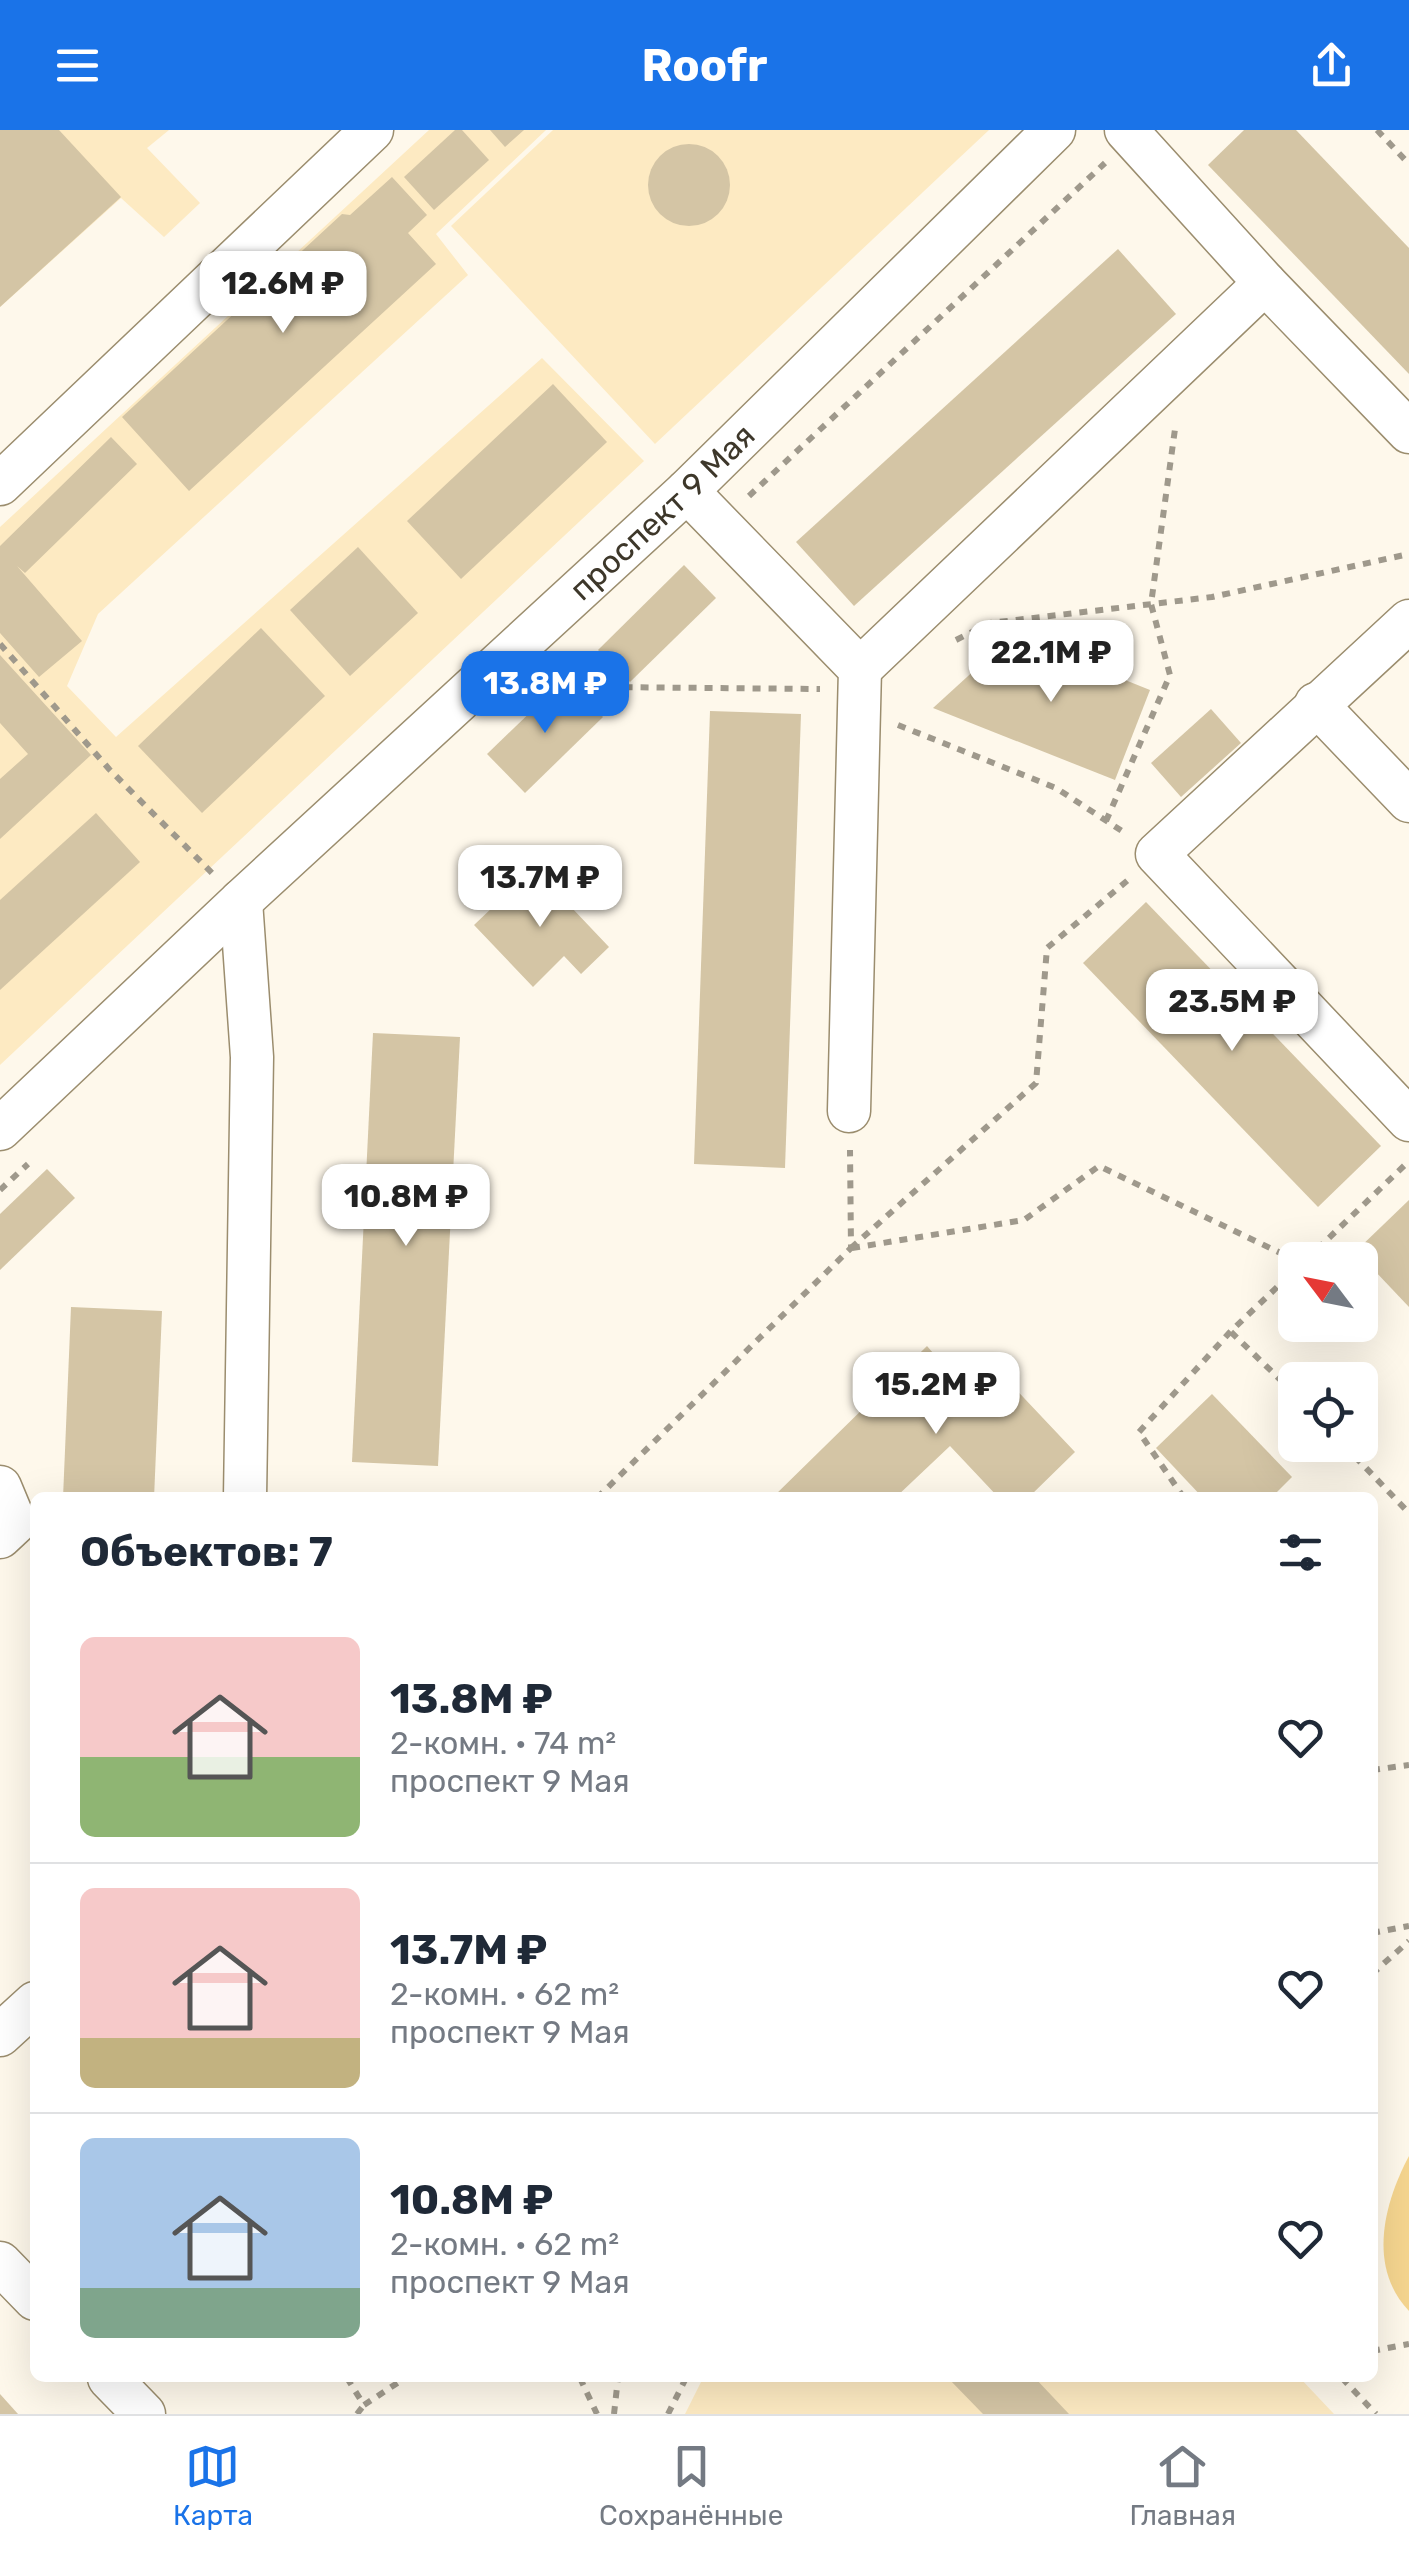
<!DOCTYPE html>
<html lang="ru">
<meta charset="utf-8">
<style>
:root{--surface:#fff;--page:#f6f6f7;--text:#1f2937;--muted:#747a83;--line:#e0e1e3;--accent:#1a73e8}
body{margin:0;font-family:Rubik,sans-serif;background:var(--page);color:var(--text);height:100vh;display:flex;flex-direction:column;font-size:38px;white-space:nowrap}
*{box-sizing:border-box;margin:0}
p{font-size:32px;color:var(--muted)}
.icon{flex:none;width:55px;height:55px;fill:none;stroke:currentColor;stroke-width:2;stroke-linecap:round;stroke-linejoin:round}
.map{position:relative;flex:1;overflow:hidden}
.side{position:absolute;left:30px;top:1362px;width:1348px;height:890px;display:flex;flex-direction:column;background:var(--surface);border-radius:15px;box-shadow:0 10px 40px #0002}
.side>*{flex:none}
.needle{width:65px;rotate:302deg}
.buttons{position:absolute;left:1278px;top:1112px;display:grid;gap:20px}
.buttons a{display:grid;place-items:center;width:100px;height:100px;border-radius:15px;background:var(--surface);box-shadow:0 10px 40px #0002;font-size:50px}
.price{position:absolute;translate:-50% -85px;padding:0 22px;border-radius:20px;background:#fff;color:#222;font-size:32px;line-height:65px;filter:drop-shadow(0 2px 5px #0008)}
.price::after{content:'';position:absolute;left:50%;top:60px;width:30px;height:22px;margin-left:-15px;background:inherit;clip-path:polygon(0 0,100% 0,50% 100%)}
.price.selected{background:var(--accent);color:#fff}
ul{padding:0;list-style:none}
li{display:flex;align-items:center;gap:30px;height:250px;padding:0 50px}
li+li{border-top:2px solid var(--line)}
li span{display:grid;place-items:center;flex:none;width:280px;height:200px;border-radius:15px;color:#555}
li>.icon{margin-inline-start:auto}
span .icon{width:120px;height:120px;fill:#fffc;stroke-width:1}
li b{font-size:42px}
h2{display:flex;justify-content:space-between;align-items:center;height:120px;padding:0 50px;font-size:42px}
header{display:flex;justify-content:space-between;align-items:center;height:130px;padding:0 50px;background:var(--accent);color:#fff;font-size:45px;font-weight:700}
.tab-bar{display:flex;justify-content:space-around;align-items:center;height:140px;border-top:2px solid var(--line);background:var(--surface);font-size:28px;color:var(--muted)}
.tab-bar a{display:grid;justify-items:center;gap:5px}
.tab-bar .selected{color:var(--accent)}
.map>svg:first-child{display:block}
</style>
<header><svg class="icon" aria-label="menu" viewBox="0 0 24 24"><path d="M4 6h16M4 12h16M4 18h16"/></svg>Roofr<svg class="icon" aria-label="share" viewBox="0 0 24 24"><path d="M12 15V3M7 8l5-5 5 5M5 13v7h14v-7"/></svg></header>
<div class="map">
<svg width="1409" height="2284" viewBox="0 0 1409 2284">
<rect width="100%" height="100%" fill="#fef8eb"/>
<g fill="#fdeac2">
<polygon points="0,0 169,0 147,18 200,73 164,107 121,68 0,177"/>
<polygon points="429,0 546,0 436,104 468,145 98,484 67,556 116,607 542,228 644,331 0,935 0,397"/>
<polygon points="553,0 989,0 655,314 451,96"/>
<polygon points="703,2248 1300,2248 1334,2284 685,2284"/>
</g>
<path fill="#f5d58f" d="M1409,2026V2181C1367,2137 1384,2073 1409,2026Z"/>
<g fill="#d4c5a5">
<polygon points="0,0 59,0 121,67 0,177"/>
<polygon points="455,0 462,0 489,30 434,80 404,47"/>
<polygon points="490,0 524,0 505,17"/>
<polygon points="1244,0 1296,0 1409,118 1409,244 1208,35"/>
<circle cx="689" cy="55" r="41"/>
<polygon points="392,47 427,85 408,103 436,134 189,361 122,287 342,84 350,85"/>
<polygon points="1118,119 1176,184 854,476 796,412"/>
<polygon points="553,254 607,312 461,449 407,391"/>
<polygon points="111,307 137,334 25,443 17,436 82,511 39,547 0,503 0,416"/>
<polygon points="358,417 418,483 350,546 290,480"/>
<polygon points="684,435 716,468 630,552 598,520"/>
<polygon points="261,498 325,566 202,683 138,616"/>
<polygon points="1013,505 1150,560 1115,650 933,578"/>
<polygon points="0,525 91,625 0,709 0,649 28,624 0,593"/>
<polygon points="566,548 603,587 525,663 487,624"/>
<polygon points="1211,579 1241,613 1181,667 1151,633"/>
<polygon points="710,581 801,584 785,1038 694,1034"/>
<polygon points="96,683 140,732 0,860 0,770"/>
<polygon points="534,738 609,817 581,844 564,826 533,857 474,795"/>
<polygon points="1146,772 1381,1016 1318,1077 1083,833"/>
<polygon points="373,903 460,907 438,1336 352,1332"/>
<polygon points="47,1039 75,1068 0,1140 0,1084"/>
<polygon points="1409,1070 1409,1177 1356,1121"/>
<polygon points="71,1177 162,1181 154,1368 63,1368"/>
<polygon points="927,1216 959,1253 990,1232 1075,1322 1028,1368 999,1368 950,1316 895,1368 772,1368"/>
<polygon points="1212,1264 1292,1347 1271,1368 1203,1368 1156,1318"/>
<polygon points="948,2248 1035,2248 1069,2284 983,2284"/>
<polygon points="0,2264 18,2284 0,2284"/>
</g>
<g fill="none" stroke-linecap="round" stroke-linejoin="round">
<g stroke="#9b8d6e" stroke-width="45">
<g id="minor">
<polyline points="1265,153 1409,302"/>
<polyline points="0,354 372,0"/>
<polyline points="687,361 860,539 849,981"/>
<polyline points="1409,491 1157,724 1409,990"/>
<polyline points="860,539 1265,153 1126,0"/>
<polyline points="1316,574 1409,671"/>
<polyline points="241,771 252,927 245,1368"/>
<path id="s1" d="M0,999L241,771L687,361L1054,0"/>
<polyline points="0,1357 15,1393 0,1407"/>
<polyline points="0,1905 35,1873"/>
<polyline points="0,2133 35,2169"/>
<polyline points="109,2248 144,2284"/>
</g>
</g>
<g stroke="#9f998c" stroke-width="6" stroke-dasharray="8 8" stroke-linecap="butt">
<polyline points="1377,0 1409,34"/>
<polyline points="749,366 1105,33"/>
<polyline points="956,510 990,493 1212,467 1409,424"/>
<polyline points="0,514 109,639 213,744"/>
<polyline points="573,527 603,557 820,559"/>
<polyline points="898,595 1056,658 1125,703"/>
<polyline points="1106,691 1170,545 1151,474 1175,299"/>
<polyline points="0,1060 28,1034"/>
<polyline points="851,1118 1036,953 1047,818 1128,750"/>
<polyline points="852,1118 1024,1090 1099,1036 1295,1130"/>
<polyline points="1306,1130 1409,1031"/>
<polyline points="1231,1202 1295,1264"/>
<polyline points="1344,1315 1409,1383"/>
<polyline points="597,1368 851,1118 850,1020"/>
<polyline points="1184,1368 1139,1302 1231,1201 1295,1140"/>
<polyline points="1372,1640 1409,1635"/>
<polyline points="1372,1803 1409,1796"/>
<polyline points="1372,1844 1409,1811"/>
<polyline points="1372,2221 1409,2214"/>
<polyline points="347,2248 364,2275 405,2248"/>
<polyline points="580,2248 597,2284"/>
<polyline points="1342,2248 1376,2284"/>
<polyline points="357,2284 364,2275"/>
<polyline points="614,2284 618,2248"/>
<polyline points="668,2284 686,2248"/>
</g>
<use href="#minor" stroke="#fff" stroke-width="42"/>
</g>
<g text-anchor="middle" stroke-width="8" stroke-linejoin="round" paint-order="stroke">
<g font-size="32" fill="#3d372a" stroke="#fef8eb">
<text dy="11" stroke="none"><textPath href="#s1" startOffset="905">проспект 9 Мая</textPath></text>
</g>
</g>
</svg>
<div class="buttons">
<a><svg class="needle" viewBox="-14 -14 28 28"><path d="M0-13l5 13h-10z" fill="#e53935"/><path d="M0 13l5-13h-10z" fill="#747a83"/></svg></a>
<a><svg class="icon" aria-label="locate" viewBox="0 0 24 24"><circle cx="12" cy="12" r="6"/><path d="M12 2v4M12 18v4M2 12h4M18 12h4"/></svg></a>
</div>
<b class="price" style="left:283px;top:206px">12.6M ₽</b>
<b class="price" style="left:1051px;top:575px">22.1M ₽</b>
<b class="price selected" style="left:545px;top:606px">13.8M ₽</b>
<b class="price" style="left:540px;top:800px">13.7M ₽</b>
<b class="price" style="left:1232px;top:924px">23.5M ₽</b>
<b class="price" style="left:406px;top:1119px">10.8M ₽</b>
<b class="price" style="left:936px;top:1307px">15.2M ₽</b>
<section class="side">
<h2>Объектов: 7<svg class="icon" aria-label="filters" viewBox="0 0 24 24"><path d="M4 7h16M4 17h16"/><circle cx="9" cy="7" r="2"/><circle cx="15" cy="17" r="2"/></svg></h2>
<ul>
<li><span style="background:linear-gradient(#f6c9c9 60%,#8fb573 0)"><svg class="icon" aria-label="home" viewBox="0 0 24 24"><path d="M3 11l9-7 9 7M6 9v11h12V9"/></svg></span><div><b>13.8M ₽</b><p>2-комн. · 74 m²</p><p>проспект 9 Мая</p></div><svg class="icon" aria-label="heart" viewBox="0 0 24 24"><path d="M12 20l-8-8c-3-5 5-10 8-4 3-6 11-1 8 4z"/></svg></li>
<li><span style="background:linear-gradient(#f6c9c9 75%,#c2b280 0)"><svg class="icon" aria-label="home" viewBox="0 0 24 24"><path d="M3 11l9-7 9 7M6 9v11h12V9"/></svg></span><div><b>13.7M ₽</b><p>2-комн. · 62 m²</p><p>проспект 9 Мая</p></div><svg class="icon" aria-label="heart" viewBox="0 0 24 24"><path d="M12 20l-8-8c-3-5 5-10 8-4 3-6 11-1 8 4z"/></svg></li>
<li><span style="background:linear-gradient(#a9c7e8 75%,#7fa58c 0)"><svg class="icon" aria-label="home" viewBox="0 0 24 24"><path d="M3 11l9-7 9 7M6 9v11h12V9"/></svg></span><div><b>10.8M ₽</b><p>2-комн. · 62 m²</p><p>проспект 9 Мая</p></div><svg class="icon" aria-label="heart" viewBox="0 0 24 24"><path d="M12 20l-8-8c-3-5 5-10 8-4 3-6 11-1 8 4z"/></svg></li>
</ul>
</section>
</div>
<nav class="tab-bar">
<a class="selected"><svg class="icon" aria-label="map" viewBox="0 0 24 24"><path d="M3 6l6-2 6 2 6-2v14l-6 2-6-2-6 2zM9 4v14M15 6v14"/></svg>Карта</a>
<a><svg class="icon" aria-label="saved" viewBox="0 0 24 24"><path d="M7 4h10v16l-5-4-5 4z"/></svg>Сохранённые</a>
<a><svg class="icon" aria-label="home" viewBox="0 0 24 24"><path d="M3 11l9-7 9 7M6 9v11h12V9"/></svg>Главная</a>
</nav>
